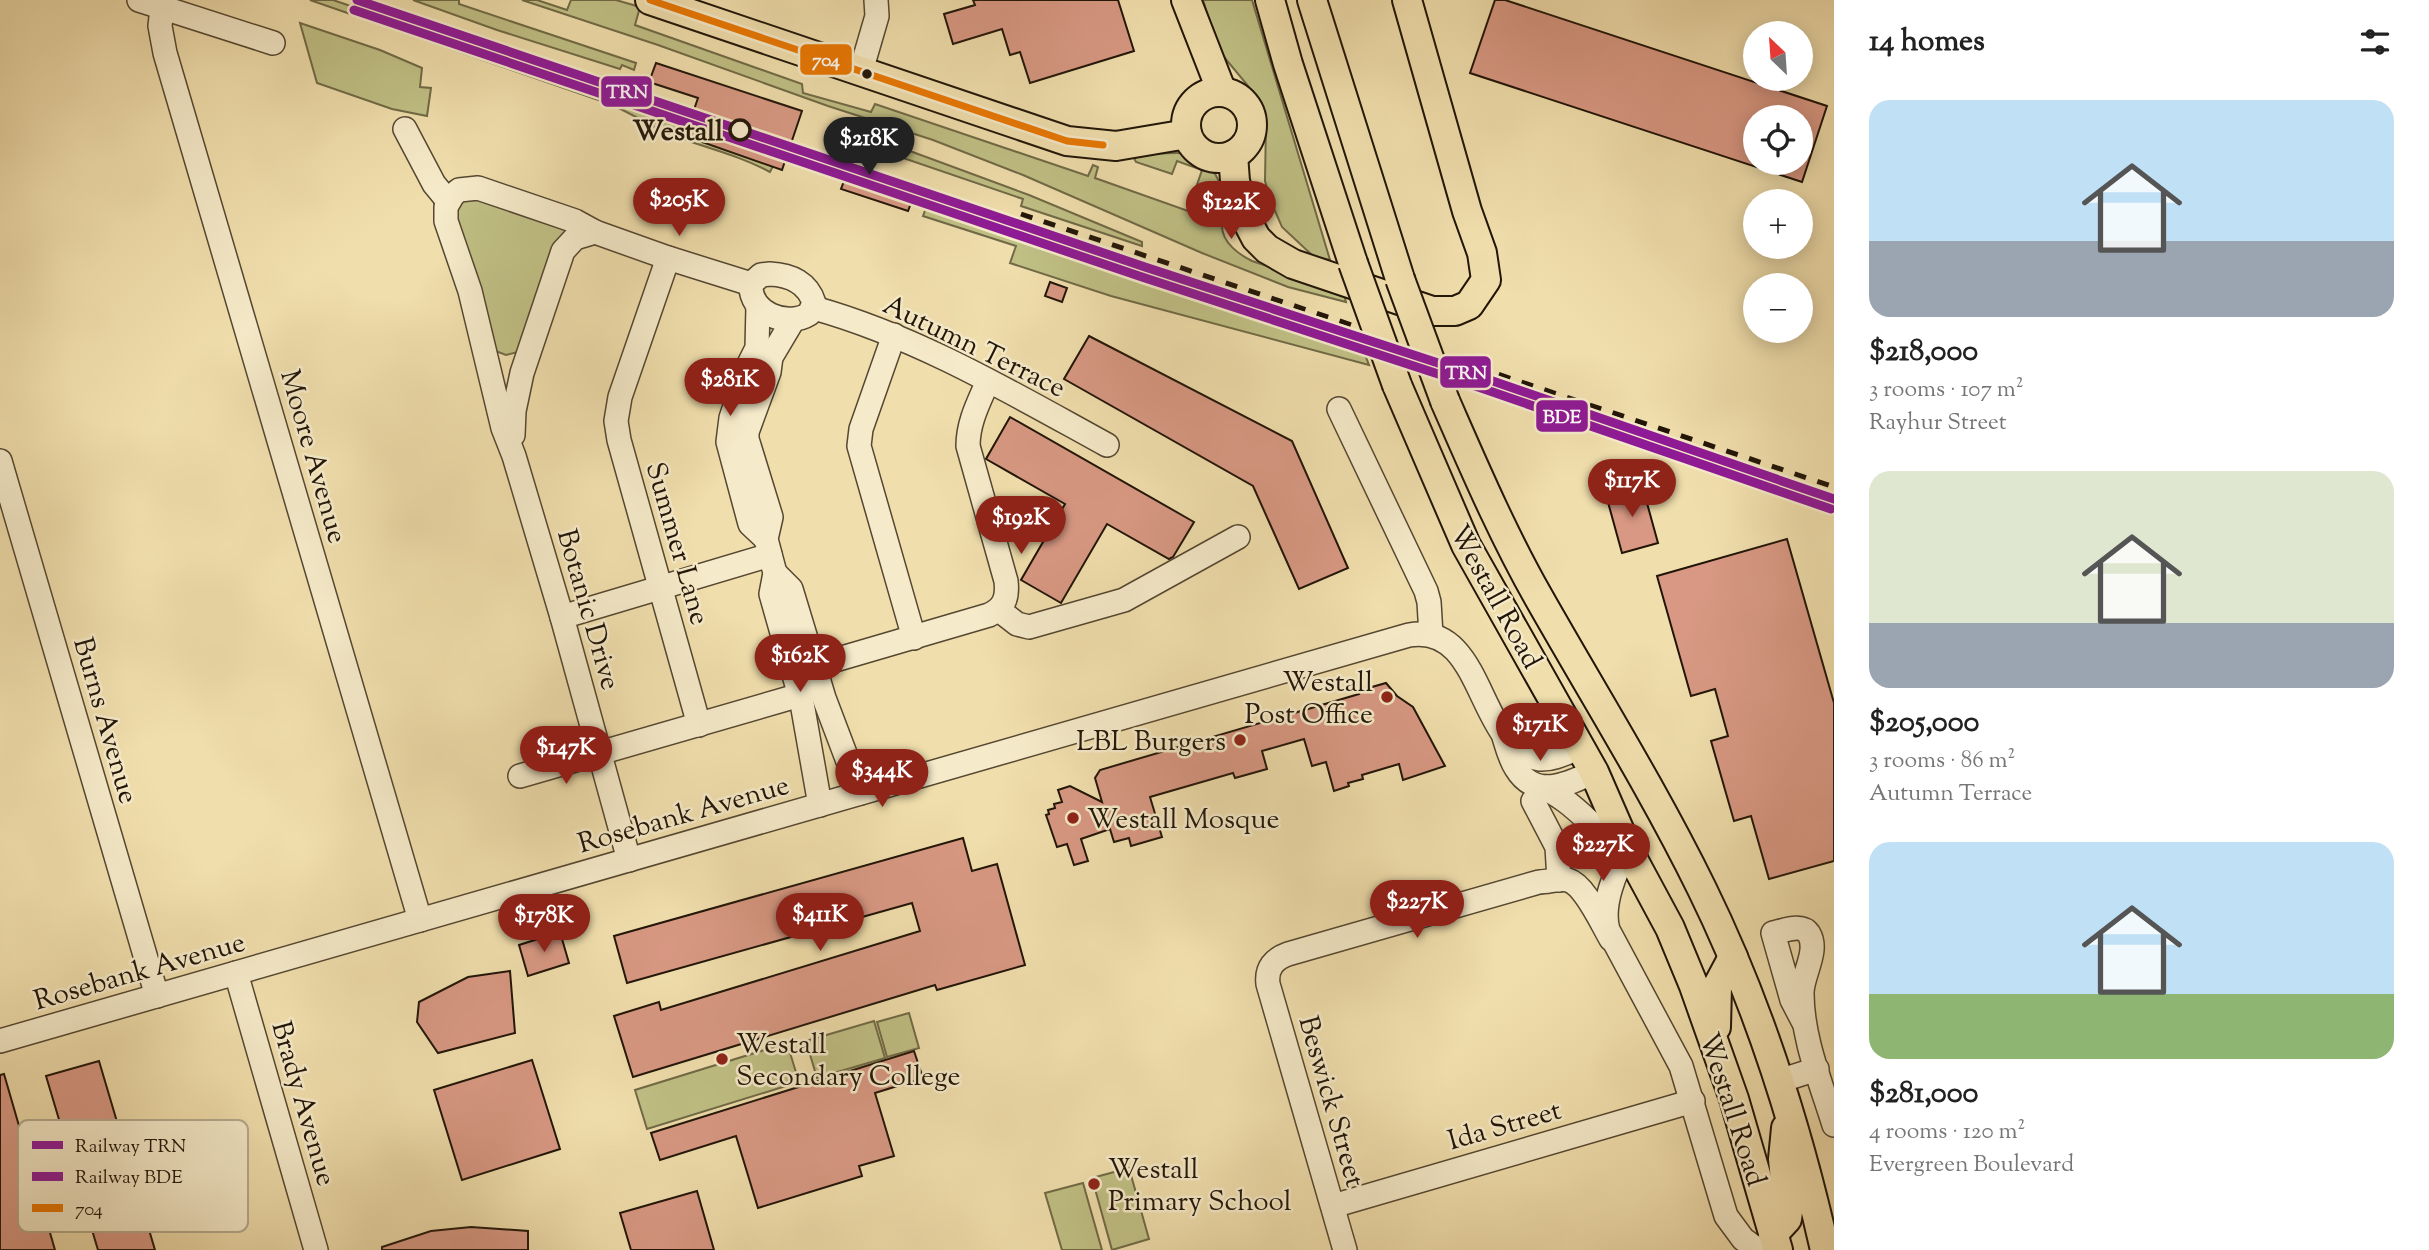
<!DOCTYPE html>
<meta charset="utf-8">
<style>
:root{--surface:#fff;--page:#f6f6f6;--text:#222;--muted:#767676;--accent:#8f2418}
body{margin:0;font-family:"Sorts Mill Goudy",serif;background:var(--page);color:var(--text);height:100vh;display:flex;flex-direction:column;font-size:26px;white-space:nowrap}
*{box-sizing:border-box;margin:0}
p{font-size:23px;color:var(--muted)}
.icon{flex:none;width:38px;height:38px;fill:none;stroke:currentColor;stroke-width:2;stroke-linecap:round;stroke-linejoin:round}
.map{position:relative;flex:1;overflow:hidden}
.panel{display:flex;flex-direction:column;background:var(--surface);width:595px}
.panel>*{flex:none}
.needle{width:46px;rotate:335deg}
.controls{position:absolute;left:1743px;top:21px;display:grid;gap:14px}
.controls a{display:grid;place-items:center;width:70px;height:70px;border-radius:50%;background:var(--surface);box-shadow:0 4px 18px #0003;font-size:35px}
.price{position:absolute;translate:-50% -60px;padding:0 16px;border-radius:24px;background:var(--accent);color:#fff;font-size:23px;line-height:46px;filter:drop-shadow(0 2px 4px #0008)}
.price::after{content:'';position:absolute;left:50%;top:42px;width:21px;height:16px;margin-left:-10px;background:inherit;clip-path:polygon(0 0,100% 0,50% 100%)}
.price.current{background:#222;color:#fff}
ul{padding:0;list-style:none}
li{display:grid;align-content:center;gap:14px;height:371px;padding:0 35px}
li span{display:grid;place-items:center;height:217px;border-radius:21px;color:#555}
li>.icon{margin-inline-start:auto}
span .icon{width:126px;height:126px;fill:#fffc;stroke-width:1}
li b{font-size:30px}
h2{display:flex;justify-content:space-between;align-items:center;height:84px;padding:0 35px;font-size:30px}
main{display:flex;flex:1;min-height:0}
.map>svg:first-child{display:block}
</style>
<main>
<div class="map">
<svg width="1834" height="1250" viewBox="0 0 1834 1250">
<rect width="100%" height="100%" fill="#f0deac"/>
<filter id="stains"><feTurbulence type="fractalNoise" baseFrequency=".00286" numOctaves="4"/><feColorMatrix values="0 0 0 0 .2 0 0 0 0 .09 0 0 0 0 .02 0 0 0 .5 -.17"/></filter>
<radialGradient id="worn" r=".72"><stop offset=".6" stop-color="#630" stop-opacity="0"/><stop offset="1" stop-color="#630" stop-opacity=".3"/></radialGradient>
<g fill="#c0c085" stroke="#706a46" stroke-width="2">
<path d="M310,0H333L609,94L608,100L688,127L685,136L773,166L770,172C737,154 701,147 667,133C646,124 628,111 607,103Z"/>
<polygon points="413,0 459,0 459,4 636,63 634,70 622,65 620,69 497,30"/>
<path d="M522,0H537L567,10L571,0H616L640,7L635,25L802,84L803,93L871,112L875,104L1088,176L1093,165L1098,167L1095,178L1188,211L1202,170L1177,161L1172,174L1136,162L1134,158L1137,155C1155,155 1180,150 1197,156C1215,163 1225,193 1226,211C1227,217 1223,221 1222,226C1222,243 1240,255 1252,261L1343,291L1346,302L1288,287L1202,253L1023,175L933,140L828,106L658,45Z"/>
<polygon points="1203,0 1252,0 1330,260 1313,256 1282,227 1271,202 1265,181 1266,122 1254,93 1219,51"/>
<polygon points="300,23 380,50 422,68 420,87 431,88 427,116 392,109 317,83"/>
<polygon points="853,130 1029,195 1142,242 1142,246 1021,206 1023,199 877,149 878,144 854,136 852,133"/>
<polygon points="462,195 574,225 518,352 506,355 493,350 450,220"/>
<polygon points="926,208 1010,236 1012,232 1362,347 1369,365 1111,296 1010,263 1016,246 923,216"/>
<polygon points="909,1013 919,1048 887,1057 877,1022"/>
<polygon points="874,1021 885,1058 817,1078 806,1041"/>
<polygon points="787,1043 799,1082 647,1129 635,1090"/>
<polygon points="1129,1168 1149,1239 1112,1250 1092,1178"/>
<polygon points="1083,1183 1102,1250 1062,1250 1045,1193"/>
</g>
<g fill="#d89883" stroke="#211508" stroke-width="2" fill-rule="evenodd">
<polygon points="973,0 1118,0 1134,51 1030,83 1020,52 1010,55 1002,29 953,44 944,14 975,5"/>
<path d="M1495,0H1505L1827,106L1802,182L1470,73ZM1755,117H1801V163H1755Z"/>
<polygon points="656,63 802,111 782,170 685,136 698,98 649,82"/>
<polygon points="854,136 879,144 866,179 914,195 908,211 841,189 844,181 839,179"/>
<polygon points="1050,282 1067,288 1062,302 1045,296"/>
<polygon points="1089,336 1292,441 1348,568 1299,589 1253,486 1064,379"/>
<polygon points="1010,417 1194,522 1173,557 1169,559 1107,524 1061,603 1021,580 1065,504 986,459"/>
<polygon points="1642,485 1658,543 1622,553 1606,495"/>
<polygon points="1787,539 1834,703 1834,861 1769,879 1751,816 1734,821 1711,741 1728,736 1715,689 1691,696 1657,576"/>
<polygon points="1386,683 1397,696 1413,707 1445,766 1403,780 1399,764 1362,775 1363,779 1348,783 1349,786 1334,791 1326,762 1312,766 1304,739 1262,751 1267,769 1235,778 1233,773 1150,797 1162,837 1131,846 1129,838 1114,842 1110,829 1081,839 1088,861 1074,865 1067,844 1057,847 1046,815 1049,814 1048,810 1055,808 1054,804 1062,802 1058,790 1070,786 1102,802 1095,778 1100,770 1359,694 1358,691"/>
<polygon points="963,838 972,871 997,864 1025,965 937,990 935,985 633,1077 614,1016 659,1002 661,1010 920,931 912,903 627,983 614,936"/>
<polygon points="560,932 569,963 528,976 519,945"/>
<polygon points="510,971 515,1033 438,1053 417,1022 419,1002 468,977"/>
<polygon points="914,1051 923,1078 875,1093 894,1156 859,1166 862,1176 758,1208 736,1136 660,1160 651,1133"/>
<polygon points="532,1060 560,1149 462,1180 434,1090"/>
<polygon points="99,1061 155,1250 98,1250 46,1076"/>
<polygon points="4,1074 55,1250 0,1250 0,1075"/>
<polygon points="697,1191 714,1250 631,1250 620,1213"/>
<polygon points="471,1227 528,1231 528,1250 382,1250 382,1247 431,1231"/>
</g>
<g fill="none" stroke-linecap="round" stroke-linejoin="round">
<g stroke="#554731" stroke-width="26">
<g id="minor">
<polyline points="139,0 273,43"/>
<polyline points="162,8 160,26 165,53 420,920"/>
<polyline points="861,71 877,16 876,0"/>
<polyline points="405,129 434,184 448,201"/>
<polyline points="668,258 620,397 616,421 619,440 699,725"/>
<path d="M770,274C791,275 808,283 814,303L809,314C787,328 749,313 751,284L761,275Z"/>
<polyline points="758,306 757,348 749,364 731,418 728,442 750,524 766,539"/>
<path d="M814,308C918,337 1012,393 1107,445"/>
<polyline points="793,320 771,357 769,372 747,432 747,439 771,517 766,539 775,573 771,594 802,703 820,805"/>
<polyline points="894,335 861,429 859,446 914,638"/>
<polyline points="1339,409 1426,591 1429,602 1431,635"/>
<polyline points="513,435 514,411 522,373 563,251 575,238 595,232"/>
<polyline points="0,461 157,996"/>
<polyline points="775,573 791,589 824,698 860,793"/>
<polyline points="999,610 1017,624 1029,627 1124,600 1238,537"/>
<polyline points="562,617 770,555"/>
<path d="M794,672L989,615C1004,608 1008,598 1006,581L968,446C968,422 979,402 988,381"/>
<path d="M1504,737C1507,747 1510,759 1516,768C1535,800 1568,784 1594,772"/>
<polyline points="520,776 800,695"/>
<path d="M1540,787C1576,800 1594,834 1628,850C1615,871 1601,905 1608,930L1681,1066L1726,1216L1743,1239L1758,1250"/>
<polyline points="1533,801 1557,847 1559,880"/>
<polyline points="629,860 562,617 514,456 503,428 470,291 446,221 446,207 453,195 459,190 478,188 575,221 595,232 668,258 751,284"/>
<polyline points="236,973 316,1250"/>
<path d="M1804,1023L1792,1000L1773,933C1783,931 1802,923 1809,934C1819,951 1802,975 1802,993C1802,1038 1821,1083 1834,1125"/>
<path d="M0,1041L1409,635C1486,622 1476,751 1540,759C1553,760 1568,752 1581,747"/>
<polyline points="1779,1081 1817,1069"/>
<polyline points="1333,1206 1693,1101"/>
<path d="M1345,1250L1268,984C1266,968 1274,959 1288,954L1539,882C1549,882 1558,878 1568,880C1585,885 1602,924 1611,939"/>
</g>
</g>
<g stroke="#211508" stroke-width="32">
<g id="major">
<polyline points="650,0 1067,141 1116,146 1187,134"/>
<polyline points="1186,0 1222,92"/>
<polyline points="1270,0 1288,64 1353,263"/>
<polyline points="1312,0 1400,279"/>
<circle cx="1219" cy="125" r="33"/>
<polyline points="1233,155 1235,181 1245,217 1256,238 1267,249 1293,264 1432,311 1455,311 1469,305 1486,280 1482,253 1467,211 1407,0"/>
<polyline points="1397,385 1466,545 1594,772 1628,850 1670,928 1694,986 1734,1099 1778,1250"/>
<path d="M1445,401C1474,467 1503,535 1539,598C1594,695 1653,789 1702,889C1758,1003 1797,1126 1825,1250"/>
<polyline points="1716,1027 1717,987 1733,957"/>
<polyline points="1773,1234 1787,1219 1788,1212 1783,1159 1786,1128"/>
</g>
</g>
<use href="#minor" stroke="#f5eac9" stroke-width="23"/>
<use href="#major" stroke="#f0deac" stroke-width="28"/>
<polyline stroke="#211508" stroke-width="5" stroke-dasharray="12 12" stroke-linecap="butt" points="1021,214 1834,487"/>
<g stroke="#211508" stroke-width="32" stroke-linecap="butt">
<g id="major-bridge">
<polyline points="1353,263 1397,385"/>
<polyline points="1400,279 1445,401"/>
</g>
</g>
<use href="#major-bridge" stroke="#f0deac" stroke-width="28"/>
<g stroke="#f5eac9" stroke-width="12">
<polyline id="bus-1" points="650,0 1067,141 1103,145"/>
</g>
<use href="#bus-1" stroke="#e97701" stroke-width="7"/>
<g stroke="#f5eac9" stroke-width="14">
<polyline id="rail-1" points="357,0 1145,267 1484,378 1834,499"/>
</g>
<g stroke="#f5eac9" stroke-width="14">
<polyline id="rail-2" points="354,10 1142,277 1481,388 1831,509"/>
</g>
<use href="#rail-1" stroke="#8f1a95" stroke-width="9"/>
<use href="#rail-2" stroke="#8f1a95" stroke-width="9"/>
</g>
<circle fill="#211508" stroke="#f5eac9" stroke-width="2.5" cx="867" cy="74" r="6"/>
<circle fill="#f5eac9" stroke="#211508" stroke-width="3.5" cx="740" cy="130" r="10"/>
<g fill="#8f2418" stroke="#f5eac9" stroke-width="2.5">
<circle cx="1387" cy="697" r="7"/>
<circle cx="1240" cy="740" r="7"/>
<circle cx="1073" cy="818" r="7"/>
<circle cx="722" cy="1059" r="7"/>
<circle cx="1094" cy="1184" r="7"/>
</g>
<g text-anchor="middle" stroke-width="5" stroke-linejoin="round" paint-order="stroke">
<g font-size="28" font-weight="bold" fill="#211508" stroke="#f5eac9" text-anchor="end">
<text x="723" y="140">Westall</text>
</g>
<g font-size="28" fill="#211508" stroke="#f5eac9">
<text transform="translate(975 345) rotate(26)" y="10">Autumn Terrace</text>
<text transform="translate(315 456) rotate(74)" y="10">Moore Avenue</text>
<text transform="translate(679 543) rotate(74)" y="10">Summer Lane</text>
<text transform="translate(1497 596) rotate(61)" y="10">Westall Road</text>
<text transform="translate(590 609) rotate(74)" y="10">Botanic Drive</text>
<text transform="translate(107 720) rotate(74)" y="10">Burns Avenue</text>
<text transform="translate(683 813) rotate(-16)" y="10">Rosebank Avenue</text>
<text transform="translate(139 970) rotate(-16)" y="10">Rosebank Avenue</text>
<text transform="translate(1333 1101) rotate(74)" y="10">Beswick Street</text>
<text transform="translate(305 1103) rotate(74)" y="10">Brady Avenue</text>
<text transform="translate(1734 1109) rotate(72)" y="10">Westall Road</text>
<text transform="translate(1504 1124) rotate(-16)" y="10">Ida Street</text>
</g>
<g font-size="28" fill="#211508" stroke="#f5eac9" text-anchor="start">
<text x="1373" y="691" text-anchor="end">Westall<tspan x="1373" dy="32">Post Office</tspan></text>
<text x="1226" y="750" text-anchor="end">LBL Burgers</text>
<text x="1087" y="828">Westall Mosque</text>
<text x="736" y="1053">Westall<tspan x="736" dy="32">Secondary College</tspan></text>
<text x="1108" y="1178">Westall<tspan x="1108" dy="32">Primary School</tspan></text>
</g>
</g>
<rect x="18" y="1120" width="230" height="112" rx="10" fill="#f5eac9" stroke="#b5aa8f" stroke-width="2"/>
<rect x="32" y="1141" width="31" height="8" fill="#8f1a95"/>
<rect x="32" y="1172" width="31" height="9" fill="#8f1a95"/>
<rect x="32" y="1204" width="31" height="8" fill="#e97701"/>
<g font-size="19" fill="#211508">
<text x="75" y="1152">Railway TRN</text>
<text x="75" y="1183">Railway BDE</text>
<text x="75" y="1215">704</text>
</g>
<g stroke="#f5eac9" stroke-width="2.5">
<rect x="799" y="43" width="54" height="33" rx="7" fill="#e97701"/>
<rect x="600" y="75" width="53" height="33" rx="7" fill="#8f1a95"/>
<rect x="1439" y="355" width="53" height="34" rx="7" fill="#8f1a95"/>
<rect x="1535" y="399" width="54" height="34" rx="7" fill="#8f1a95"/>
</g>
<g font-size="19" text-anchor="middle" font-weight="bold" fill="#fff">
<text x="826" y="66">704</text>
<text x="627" y="98">TRN</text>
<text x="1466" y="379">TRN</text>
<text x="1562" y="423">BDE</text>
</g>
<rect width="100%" height="100%" filter="url(#stains)"/>
<rect width="100%" height="100%" fill="url(#worn)"/>
</svg>
<div class="controls">
<a><svg class="needle" viewBox="-14 -14 28 28"><path d="M0-13l5 13h-10z" fill="#e53935"/><path d="M0 13l5-13h-10z" fill="#767676"/></svg></a>
<a><svg class="icon" aria-label="locate" viewBox="0 0 24 24"><circle cx="12" cy="12" r="6"/><path d="M12 2v4M12 18v4M2 12h4M18 12h4"/></svg></a>
<a>+</a>
<a>−</a>
</div>
<b class="price current" style="left:869px;top:177px">$218K</b>
<b class="price" style="left:679px;top:238px">$205K</b>
<b class="price" style="left:1231px;top:241px">$122K</b>
<b class="price" style="left:730px;top:418px">$281K</b>
<b class="price" style="left:1632px;top:519px">$117K</b>
<b class="price" style="left:1021px;top:556px">$192K</b>
<b class="price" style="left:800px;top:694px">$162K</b>
<b class="price" style="left:1540px;top:763px">$171K</b>
<b class="price" style="left:566px;top:786px">$147K</b>
<b class="price" style="left:882px;top:809px">$344K</b>
<b class="price" style="left:1603px;top:883px">$227K</b>
<b class="price" style="left:1417px;top:940px">$227K</b>
<b class="price" style="left:820px;top:953px">$411K</b>
<b class="price" style="left:544px;top:954px">$178K</b>
</div>
<section class="panel">
<h2>14 homes<svg class="icon" aria-label="filters" viewBox="0 0 24 24"><path d="M4 7h16M4 17h16"/><circle cx="9" cy="7" r="2"/><circle cx="15" cy="17" r="2"/></svg></h2>
<ul>
<li><span style="background:linear-gradient(#bfe0f5 65%,#9aa5b1 0)"><svg class="icon" aria-label="home" viewBox="0 0 24 24"><path d="M3 11l9-7 9 7M6 9v11h12V9"/></svg></span><div><b>$218,000</b><p>3 rooms · 107 m²</p><p>Rayhur Street</p></div></li>
<li><span style="background:linear-gradient(#dfe7d0 70%,#9aa5b1 0)"><svg class="icon" aria-label="home" viewBox="0 0 24 24"><path d="M3 11l9-7 9 7M6 9v11h12V9"/></svg></span><div><b>$205,000</b><p>3 rooms · 86 m²</p><p>Autumn Terrace</p></div></li>
<li><span style="background:linear-gradient(#bfe0f5 70%,#8fb573 0)"><svg class="icon" aria-label="home" viewBox="0 0 24 24"><path d="M3 11l9-7 9 7M6 9v11h12V9"/></svg></span><div><b>$281,000</b><p>4 rooms · 120 m²</p><p>Evergreen Boulevard</p></div></li>
</ul>
</section>
</main>
